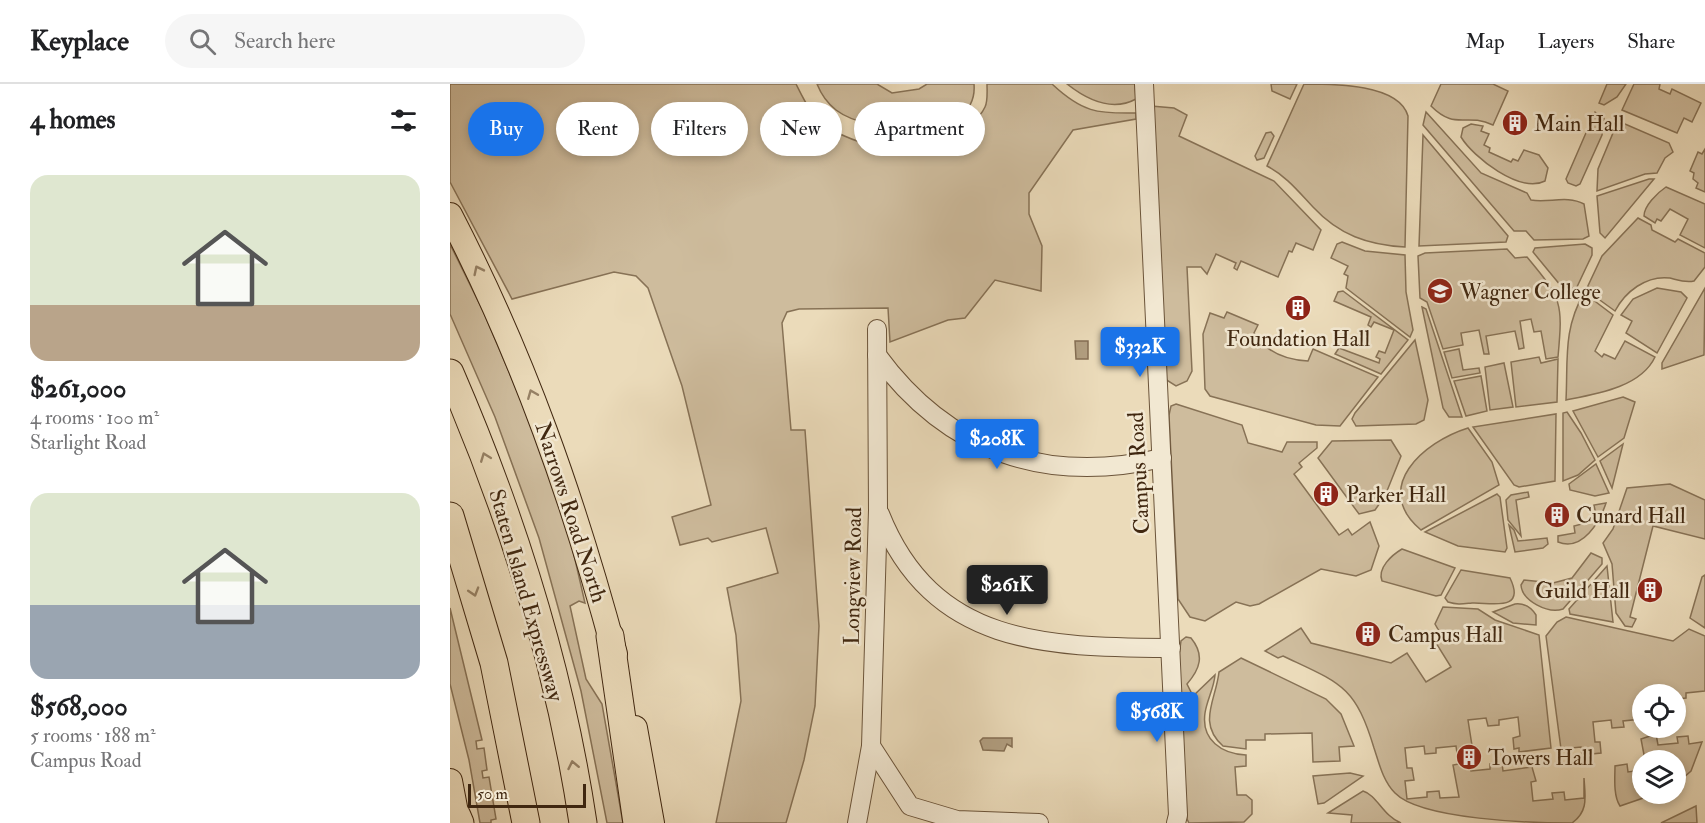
<!DOCTYPE html>
<meta charset="utf-8">
<style>
:root{--surface:#fff;--page:#f6f6f6;--text:#202124;--muted:#757577;--line:#e0e0e0;--accent:#1a73e8}
body{margin:0;font-family:"IM FELL Double Pica",serif;background:var(--page);color:var(--text);height:100vh;display:flex;flex-direction:column;font-size:22px;white-space:nowrap}
*{box-sizing:border-box;margin:0}
p{font-size:20px;color:var(--muted)}
.icon{flex:none;width:33px;height:33px;fill:none;stroke:currentColor;stroke-width:2;stroke-linecap:round;stroke-linejoin:round}
.map{position:relative;flex:1;overflow:hidden}
.details{display:flex;flex-direction:column;background:var(--surface);width:450px}
.details>*{flex:none}
.hud{position:absolute;left:18px;top:18px;width:570px;height:54px;display:flex;gap:12px}
.buttons{position:absolute;left:1182px;top:600px;display:grid;gap:12px}
.buttons a{display:grid;place-items:center;width:54px;height:54px;border-radius:50%;background:var(--surface);box-shadow:0 3px 9px #0003;font-size:30px}
.scale{position:absolute;left:18px;bottom:15px;width:118px;box-sizing:border-box;padding-left:6px;border:3px solid #402710;border-top:0;font-size:16px;line-height:21px;white-space:nowrap;color:#402710;-webkit-text-stroke:4px #f2e8d2;paint-order:stroke}
.price{position:absolute;translate:-50% -51px;padding:0 14px;border-radius:6px;background:var(--accent);color:#fff;font-size:20px;line-height:39px;filter:drop-shadow(0 2px 3px #0008)}
.price::after{content:'';position:absolute;left:50%;top:36px;width:18px;height:14px;margin-left:-9px;background:inherit;clip-path:polygon(0 0,100% 0,50% 100%)}
.price.on{background:#222;color:#fff}
ul{padding:0;list-style:none}
li{display:grid;align-content:center;gap:12px;height:318px;padding:0 30px}
li span{display:grid;place-items:center;height:186px;border-radius:18px;color:#555}
li>.icon{margin-inline-start:auto}
span .icon{width:108px;height:108px;fill:#fffc;stroke-width:1}
li b{font-size:26px}
h2{display:flex;justify-content:space-between;align-items:center;height:72px;padding:0 30px;font-size:26px}
.chip{padding:0 21px;border-radius:27px;background:var(--surface);box-shadow:0 3px 9px #0003;font-size:21px;line-height:54px}
.chip.on{background:var(--accent);color:#fff}
header{display:flex;align-items:center;gap:36px;box-sizing:border-box;height:84px;padding:0 30px;background:var(--surface);border-bottom:2px solid var(--line)}
header strong{font-size:28px}
nav{display:flex;gap:33px;margin-inline-start:auto;font-size:21px}
.search{width:420px;height:54px;background:var(--page);display:flex;align-items:center;gap:15px;box-sizing:border-box;padding:0 21px;border-radius:33px;color:var(--muted);font-size:22px}
main{display:flex;flex:1;min-height:0}
.map>svg:first-child{display:block}
</style>
<header>
<strong>Keyplace</strong>
<div class="search"><svg class="icon" aria-label="search" viewBox="0 0 24 24"><circle cx="10" cy="10" r="6"/><path d="M15 15l6 6"/></svg>Search here</div>
<nav><a>Map</a><a>Layers</a><a>Share</a></nav>
</header>
<main>
<section class="details">
<h2>4 homes<svg class="icon" aria-label="filters" viewBox="0 0 24 24"><path d="M4 7h16M4 17h16"/><circle cx="9" cy="7" r="2"/><circle cx="15" cy="17" r="2"/></svg></h2>
<ul>
<li><span style="background:linear-gradient(#dfe7d0 70%,#b9a48a 0)"><svg class="icon" aria-label="home" viewBox="0 0 24 24"><path d="M3 11l9-7 9 7M6 9v11h12V9"/></svg></span><div><b>$261,000</b><p>4 rooms · 100 m²</p><p>Starlight Road</p></div></li>
<li><span style="background:linear-gradient(#dfe7d0 60%,#9aa5b1 0)"><svg class="icon" aria-label="home" viewBox="0 0 24 24"><path d="M3 11l9-7 9 7M6 9v11h12V9"/></svg></span><div><b>$568,000</b><p>5 rooms · 188 m²</p><p>Campus Road</p></div></li>
</ul>
</section>
<div class="map">
<svg width="1255" height="739" viewBox="0 0 1255 739">
<rect width="100%" height="100%" fill="#ebdbba"/>
<filter id="stains"><feTurbulence type="fractalNoise" baseFrequency=".00333" numOctaves="4"/><feColorMatrix values="0 0 0 0 .2 0 0 0 0 .09 0 0 0 0 .02 0 0 0 .5 -.17"/></filter>
<radialGradient id="worn" r=".72"><stop offset=".6" stop-color="#630" stop-opacity="0"/><stop offset="1" stop-color="#630" stop-opacity=".3"/></radialGradient>
<g fill="#cebc9d" stroke="#877256" stroke-width="1.5">
<path d="M0,0H346C354,16 362,34 379,44C397,55 422,63 444,66C469,69 524,47 535,23C538,17 537,7 537,0H602C632,28 647,30 686,29V35L623,46L579,109V130L592,162L591,207L545,196L515,234L498,236L440,258L438,224L349,225L337,228L332,239L341,346H355L369,542L365,622L354,676L336,739H266L291,617L286,551L277,504L328,489L316,444L262,458L258,454L230,461L222,433L261,421L232,302L198,204L186,192L164,188L62,215L0,98Z"/>
<path d="M367,0H427L442,9L469,5L477,0H524C529,60 417,50 386,26C377,19 371,10 367,0Z"/>
<path d="M617,0H685L686,15C662,28 636,15 617,0Z"/>
<polygon points="821,0 847,0 840,15 822,7"/>
<path d="M854,0C885,0 949,0 958,32L955,163C918,161 889,151 863,123C848,107 836,92 817,82Z"/>
<path d="M991,0H1043L1058,7L1043,41C1015,28 1006,47 981,22Z"/>
<polygon points="1157,0 1176,0 1167,13 1154,21 1149,19"/>
<polygon points="1184,0 1210,0 1209,5 1220,10 1222,5 1251,19 1242,38 1234,34 1227,49 1172,26"/>
<polygon points="701,22 724,24 737,31 729,52 824,97 871,146 863,166 846,159 842,168 839,167 828,193 791,177 787,186 784,184 786,179 766,170 757,190 751,183 737,183 742,287 737,297 726,302 715,295"/>
<path d="M976,28L1031,89L1077,109L1081,116C1099,119 1117,111 1134,120L1139,152L1133,155L1084,156L1076,147H1064L973,41Z"/>
<polygon points="1145,28 1154,34 1152,51 1130,100 1126,102 1118,99 1116,95"/>
<polygon points="1168,37 1219,59 1223,68 1215,74 1207,89 1195,90 1147,107 1148,85"/>
<path d="M1021,40L1033,42L1031,47L1039,50L1034,61L1040,64L1039,68L1061,78L1063,75L1068,77L1074,66L1089,71L1098,84L1095,97C1070,110 1023,73 1011,53L1013,44Z"/>
<polygon points="821,48 824,52 814,74 807,76 805,72 816,49"/>
<polygon points="973,51 1058,152 1056,158 969,162"/>
<polygon points="1255,65 1255,108 1246,104 1248,99 1243,95 1244,89 1240,87 1248,68 1252,70"/>
<polygon points="1199,95 1204,95 1155,154 1150,149 1147,112"/>
<path d="M1216,103L1255,120V164L1230,151L1238,135L1220,125L1211,137L1207,135L1205,139L1194,132C1194,122 1207,109 1216,103Z"/>
<path d="M1188,134L1201,141L1202,146L1225,158L1228,155L1255,169V183L1244,197C1235,199 1228,196 1220,194C1196,191 1175,208 1165,227L1136,206L1152,172Z"/>
<polygon points="892,158 915,167 955,171 956,208 963,246 960,253 896,204 898,192 894,190 898,182 881,174 887,160"/>
<polygon points="0,160 33,227 82,342 118,445 135,519 129,517 120,522 136,595 152,620 173,739 157,739 131,607 89,454 45,333 0,230"/>
<polygon points="1135,160 1142,164 1142,171 1126,205 1111,202 1083,168 1085,164"/>
<path d="M1057,165L1065,174L1077,173C1112,215 1113,218 1108,273L1096,275L1091,247L1084,248L1081,235L1070,237L1074,264L1069,265L1065,247L1036,252L1039,270H1034L1029,246L1011,249L1013,261L993,265L977,218L970,214L968,172L975,169Z"/>
<polygon points="1207,204 1231,208 1237,214 1207,269 1176,249 1182,237 1171,231 1183,215"/>
<polygon points="1255,204 1254,271 1212,285 1212,279"/>
<polygon points="893,207 958,256 931,290 885,270 889,264 929,279 930,275 926,273 929,267 935,269 944,246 924,238 921,243 918,241 921,233 884,217 888,208"/>
<path d="M1134,209L1163,231L1145,267L1152,273L1154,270L1165,275L1175,257L1205,273C1191,303 1147,310 1116,316C1118,276 1113,245 1134,209Z"/>
<polygon points="972,223 976,225 1012,333 999,333 993,324"/>
<path d="M777,228L808,241L804,249C816,268 836,276 858,277L863,265L928,293L890,342L866,341L760,312L755,305L753,250L760,229L774,234Z"/>
<polygon points="965,256 978,316 974,336 966,340 906,342 902,335 905,329"/>
<polygon points="1009,265 1013,286 1029,284 1030,289 1002,294 994,268"/>
<polygon points="1089,273 1091,279 1108,275 1107,318 1066,323 1061,278"/>
<polygon points="1054,279 1063,323 1040,326 1035,283"/>
<polygon points="1031,292 1037,327 1016,332 1004,297"/>
<polygon points="1173,313 1185,318 1174,354 1148,373 1123,327"/>
<polygon points="726,320 792,341 798,359 832,368 837,358 867,358 867,364 849,379 852,383 844,390 889,451 898,445 902,451 920,438 929,462 921,486 906,492 871,485 809,520 800,522 786,518 755,537 740,533 728,515 719,331 721,322"/>
<polygon points="1117,328 1131,349 1145,376 1128,391 1113,397 1113,329"/>
<polygon points="1106,330 1105,397 1069,403 1064,401 1023,343"/>
<path d="M1018,344L1042,378L1049,401L971,446C921,404 973,358 1018,344Z"/>
<polygon points="941,356 951,372 935,412 925,426 909,430 868,374 882,357"/>
<polygon points="1173,360 1162,404 1150,377"/>
<polygon points="1146,380 1159,409 1145,412 1120,406 1119,400"/>
<polygon points="1220,400 1255,416 1255,455 1203,442 1180,533 1186,535 1182,543 1175,542 1166,529 1162,480 1153,459 1163,445 1177,404"/>
<polygon points="1078,408 1079,413 1066,416 1071,452 1058,436 1056,416 1061,411"/>
<polygon points="1047,410 1050,413 1057,464 1055,468 1008,462 975,448"/>
<path d="M1156,419C1150,437 1133,468 1108,458V452L1125,449L1124,442L1147,436L1144,421Z"/>
<polygon points="1059,441 1064,446 1068,457 1097,454 1098,460 1093,464 1065,468"/>
<path d="M952,465L1005,484L991,511L986,512L932,497C927,484 942,471 952,465Z"/>
<path d="M1141,469L1152,474V480L1113,525C1098,530 1072,517 1071,501L1074,496L1103,499L1122,494Z"/>
<polygon points="1157,482 1163,538 1120,530 1119,525"/>
<path d="M1011,486L1060,494C1077,529 1039,518 1022,519C1012,520 1008,521 998,518L995,514Z"/>
<polygon points="1255,491 1255,544 1240,534 1252,493"/>
<path d="M1065,520C1074,519 1081,523 1086,531V541L1063,539L1043,528Z"/>
<path d="M993,523L1028,525L1045,536L1089,551L1101,664L1069,668V664L1064,665L1063,654L1070,652L1068,633L1049,636V641L1038,642L1036,634L1018,636L1023,668L1007,669L1006,662L986,664V669L975,670L974,662L955,664L957,684H962L964,696L955,697L957,715L977,713V708L989,707L990,714L1009,713L1003,681L1019,678L1021,687L1040,685V680L1052,679L1053,687L1082,683L1086,697L1081,698L1083,717L1103,715L1102,709L1114,708L1115,716L1134,714V694C1135,712 1139,727 1122,739C1084,739 971,736 945,709C933,697 929,679 924,664C905,601 890,599 833,572L828,574L815,567L851,544L861,559L941,579L957,569L976,598L1001,583L986,559L993,554L985,540Z"/>
<polygon points="0,524 32,656 26,657 27,665 34,664 37,686 32,687 33,694 39,693 46,735 41,736 41,739 30,739 19,676 0,600"/>
<polygon points="1116,533 1223,557 1239,545 1255,552 1255,607 1236,609 1236,614 1226,615 1224,608 1192,610 1192,635 1173,637 1174,643 1162,644 1161,636 1143,638 1145,658 1150,658 1151,669 1132,671 1131,663 1111,665 1096,552 1107,538"/>
<path d="M736,553L741,554C755,571 750,585 737,600L743,612L765,591C764,604 757,616 755,629C751,656 772,670 796,671V682L785,683L787,711H796L802,716V730L794,738L739,739L737,735L729,571L731,557Z"/>
<path d="M791,574L876,615L891,630L904,662L889,663L890,677L863,678L862,649L815,650V656H796V665L773,662C747,639 766,616 769,588Z"/>
<polygon points="1206,650 1208,661 1228,659 1227,653 1238,652 1239,660 1252,658 1241,687 1226,700 1226,676 1195,676 1191,655"/>
<path d="M1177,680L1178,688L1192,686V710H1205L1170,722C1163,712 1165,692 1165,682Z"/>
<polygon points="900,689 913,692 874,719 868,720 863,692"/>
<path d="M913,707C927,711 933,732 951,739H901L902,731L878,729Z"/>
<polygon points="1246,722 1247,739 1211,739"/>
</g>
<g fill="#b19e80" stroke="#846e53" stroke-width="1.5">
<polygon points="625,257 638,257 638,275 626,275"/>
<polygon points="533,654 562,654 562,663 557,660 554,667 533,666 530,657"/>
</g>
<g fill="none" stroke-linecap="round" stroke-linejoin="round">
<g stroke="#6b543a" stroke-width="20">
<g id="minor">
<polyline points="694,0 728,731 726,739"/>
<path d="M427,271C498,368 596,401 712,374"/>
<path d="M430,430C483,563 598,563 721,564"/>
<polyline points="421,662 460,722 507,736 589,739"/>
<polyline points="407,739 421,662 428,426 427,245"/>
</g>
</g>
<g stroke="#402710" stroke-width="26">
<g id="major">
<path d="M0,131C74,274 123,414 165,570"/>
<polyline points="185,644 202,739"/>
<polyline points="0,697 8,739"/>
</g>
</g>
<g stroke="#402710" stroke-width="29">
<g id="highway">
<path d="M0,289C62,432 110,585 133,739"/>
<polyline points="0,432 44,579 76,739"/>
<polyline points="160,552 187,739"/>
<polyline points="7,732 10,739"/>
</g>
</g>
<use href="#minor" stroke="#f2e8d2" stroke-width="18"/>
<use href="#major" stroke="#ebdbba" stroke-width="24"/>
<use href="#highway" stroke="#ebdbba" stroke-width="27"/>
</g>
<defs><path id="oneway-chevron" d="M-2-3.5L2.5 0L-2 3.5" fill="none" stroke-width="1.6" stroke-linecap="round" stroke-linejoin="round" transform="scale(1.5)"/></defs>
<g stroke="#968165">
<use href="#oneway-chevron" transform="translate(28 186) rotate(-116)"/>
<use href="#oneway-chevron" transform="translate(82 310) rotate(-112)"/>
<use href="#oneway-chevron" transform="translate(35 373) rotate(-111)"/>
<use href="#oneway-chevron" transform="translate(24 508) rotate(73)"/>
<use href="#oneway-chevron" transform="translate(123 681) rotate(-102)"/>
</g>
<defs>
<g id="building-disc" transform="scale(1.35)"><circle r="9.5" fill="#8f2418" stroke="#f2e8d2"/><path d="M-4-6H4V6H1V3H-1V6H-4ZM-2.5-4.3h1.7v1.8h-1.7ZM.8-4.3h1.7v1.8H.8ZM-2.5-1h1.7V.8h-1.7ZM.8-1h1.7V.8H.8Z" fill="#fff"/></g>
<g id="university-disc" transform="scale(1.35)"><circle r="9.5" fill="#8f2418" stroke="#f2e8d2"/><path d="M0-5L7-2L0 1L-7-2ZM-4 1L0 2.5L4 1V4Q0 6-4 4Z" fill="#fff"/></g>
</defs>
<g fill-rule="evenodd">
<use href="#building-disc" x="1065" y="39"/>
<use href="#university-disc" x="990" y="207"/>
<use href="#building-disc" x="848" y="224"/>
<use href="#building-disc" x="876" y="410"/>
<use href="#building-disc" x="1107" y="431"/>
<use href="#building-disc" x="1200" y="506"/>
<use href="#building-disc" x="918" y="550"/>
<use href="#building-disc" x="1019" y="673"/>
</g>
<g text-anchor="middle" stroke-width="5" stroke-linejoin="round" paint-order="stroke">
<g font-size="22" fill="#402710" stroke="#f2e8d2" text-anchor="start">
<text x="1084" y="47">Main Hall</text>
<text x="1010" y="215">Wagner College</text>
<text x="848" y="262" text-anchor="middle">Foundation Hall</text>
<text x="896" y="418">Parker Hall</text>
<text x="1126" y="439">Cunard Hall</text>
<text x="1180" y="514" text-anchor="end">Guild Hall</text>
<text x="938" y="558">Campus Hall</text>
<text x="1038" y="681">Towers Hall</text>
</g>
<g font-size="22" fill="#402710" stroke="#f2e8d2">
<text transform="translate(688 389) rotate(-93)" y="8">Campus Road</text>
<text transform="translate(122 428) rotate(72)" y="8">Narrows Road North</text>
<text transform="translate(402 492) rotate(-89)" y="8">Longview Road</text>
<text transform="translate(77 511) rotate(74)" y="8">Staten Island Expressway</text>
</g>
</g>
<rect width="100%" height="100%" filter="url(#stains)"/>
<rect width="100%" height="100%" fill="url(#worn)"/>
</svg>
<div class="buttons">
<a><svg class="icon" aria-label="locate" viewBox="0 0 24 24"><circle cx="12" cy="12" r="6"/><path d="M12 2v4M12 18v4M2 12h4M18 12h4"/></svg></a>
<a><svg class="icon" aria-label="layers" viewBox="0 0 24 24"><path d="M12 4l9 5-9 5-9-5zM3 14l9 5 9-5"/></svg></a>
</div>
<div class="scale">50 m</div>
<b class="price" style="left:690px;top:294px">$332K</b>
<b class="price" style="left:547px;top:386px">$208K</b>
<b class="price on" style="left:557px;top:532px">$261K</b>
<b class="price" style="left:707px;top:659px">$568K</b>
<div class="hud">
<a class="chip on">Buy</a>
<a class="chip">Rent</a>
<a class="chip">Filters</a>
<a class="chip">New</a>
<a class="chip">Apartment</a>
</div>
</div>
</main>
